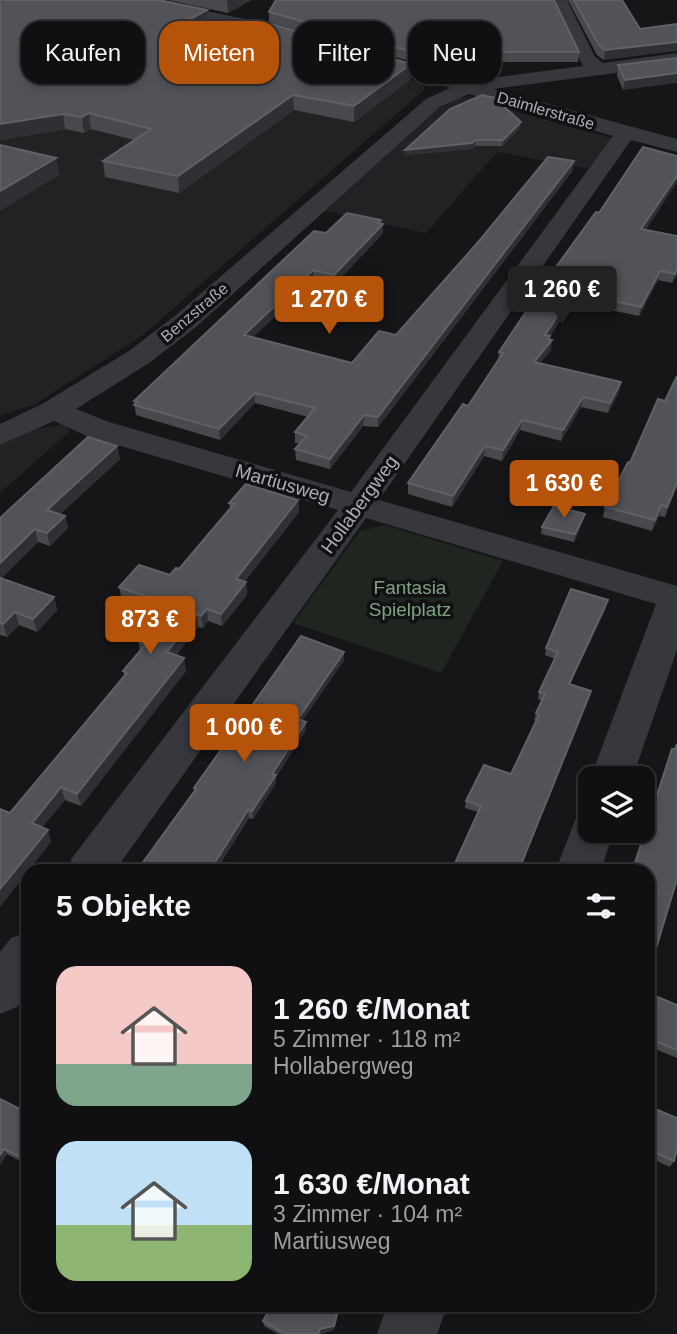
<!DOCTYPE html>
<html lang="de">
<meta charset="utf-8">
<style>
:root{--surface:#101012;--page:#19191b;--text:#f1f3f6;--muted:#9c9d9f;--line:#303032;--accent:#b45309}
body{margin:0;font-family:Helvetica,sans-serif;background:var(--page);color:var(--text);height:100vh;display:flex;flex-direction:column;font-size:26px;white-space:nowrap}
*{box-sizing:border-box;margin:0}
p{font-size:23px;color:var(--muted)}
.icon{flex:none;width:38px;height:38px;fill:none;stroke:currentColor;stroke-width:2;stroke-linecap:round;stroke-linejoin:round}
.map{position:relative;flex:1;overflow:hidden}
.drawer{position:absolute;left:21px;top:864px;width:634px;height:448px;display:flex;flex-direction:column;background:var(--surface);border-radius:21px;box-shadow:0 4px 10px #0003,0 0 0 2px var(--line)}
.drawer>*{flex:none}
.guide{position:absolute;left:21px;top:21px;width:635px;height:63px;display:flex;gap:14px}
.buttons{position:absolute;left:578px;top:766px;display:grid;gap:14px}
.buttons a{display:grid;place-items:center;width:77px;height:77px;border-radius:14px;background:var(--surface);box-shadow:0 4px 10px #0003,0 0 0 2px var(--line);font-size:35px}
.price{position:absolute;translate:-50% -60px;padding:0 16px;border-radius:7px;background:var(--accent);color:#fff;font-size:23px;line-height:46px;filter:drop-shadow(0 2px 4px #0008)}
.price::after{content:'';position:absolute;left:50%;top:42px;width:21px;height:16px;margin-left:-10px;background:inherit;clip-path:polygon(0 0,100% 0,50% 100%)}
.price.active{background:#222;color:#fff}
ul{padding:0;list-style:none}
li{display:flex;align-items:center;gap:21px;height:175px;padding:0 35px}
li span{display:grid;place-items:center;flex:none;width:196px;height:140px;border-radius:21px;color:#555}
li>.icon{margin-inline-start:auto}
span .icon{width:84px;height:84px;fill:#fffc;stroke-width:1}
li b{font-size:30px}
h2{display:flex;justify-content:space-between;align-items:center;height:84px;padding:0 35px;font-size:30px}
.pill{padding:0 24px;border-radius:21px;background:var(--surface);box-shadow:0 4px 10px #0003,0 0 0 2px var(--line);font-size:24px;line-height:63px}
.pill.active{background:var(--accent);color:#fff}
.map>svg:first-child{display:block}
</style>
<div class="map">
<svg width="677" height="1334" viewBox="0 0 677 1334">
<rect width="100%" height="100%" fill="#161618"/>
<g fill="#222225">
<polygon points="0,0 155,12 208,23 335,55 421,83 425,89 143,335 34,405 0,415"/>
<polygon points="466,97 478,98 612,138 591,169 497,152 426,233 325,211 437,110 457,98"/>
<polygon points="59,425 67,426 70,431 0,493 0,445 36,429"/>
</g>
<polygon fill="#1e261f" points="385,525 503,561 441,673 293,623 360,531"/>
<g fill="none" stroke-linecap="round" stroke-linejoin="round">
<g fill="#37383d" fill-rule="evenodd">
<path d="M123,0H155L287,28L468,81L583,66L551,0H567L595,57L603,63L677,53V65L493,89L677,139V152L631,140L379,500L677,586V650L632,779H590L656,604L366,518L114,872H66L72,858L338,510L87,436L54,421L0,445V424L42,404L129,351L176,315L426,99L450,88L283,37L131,5ZM469,94L613,136L351,492L109,422L76,409L149,363L196,327L440,107Z"/>
<polygon points="590,814 590,831 614,831 600,872 555,872 576,818"/>
<polygon points="28,932 28,992 17,1007 0,1014 0,952 11,938"/>
<polygon points="387,1306 447,1306 437,1334 377,1334"/>
</g>
</g>
<g fill="#47494d">
<polygon points="168,0 251,0 228,13"/>
<polygon points="568,0 622,0 604,60 597,55"/>
<polygon points="207,10 208,24 190,33 247,43 411,64 411,79 354,122 294,110 179,193 105,177 103,161 134,140 91,129 84,133 65,129 0,140"/>
<polygon points="269,12 579,52 578,62 432,62 427,66 269,22"/>
<polygon points="677,58 623,90 617,76 618,65"/>
<polygon points="520,128 502,146 475,146 472,149 405,155"/>
<polygon points="677,156 677,182 645,230 677,236 677,275 672,283 658,280 639,316 572,302 550,336 551,350 540,363 621,382 619,392 608,413 581,407 561,441 520,430 502,461 484,456 452,507 408,494 408,483 468,406 498,361 499,352 599,213"/>
<polygon points="573,170 378,427 363,426 330,469 296,460 295,449 300,444 295,443 295,432 308,417 255,403 220,440 136,415 134,401 326,233 383,224 383,233 334,285 313,280 253,337 352,363 396,335"/>
<polygon points="677,376 677,486 665,517 659,516 652,531 603,517 605,507 665,401"/>
<polygon points="117,446 120,459 60,514 65,516 68,528 50,546 38,542 1,578 54,597 57,610 37,632 19,625 7,637 0,635 0,518"/>
<polygon points="298,500 299,512 245,581 246,582 247,595 222,626 208,621 203,628 198,627 176,655 186,671 81,806 65,800 42,827 51,842 10,813 124,676 123,671 140,651 138,641 162,614 122,600 119,587 170,575 179,569 230,509 229,503"/>
<polygon points="583,521 574,542 541,534 542,527"/>
<polygon points="606,608 570,684 589,698 478,812 465,808 466,801 511,774 536,721 534,720 536,713 542,701 538,699 539,692 555,659 545,655 546,648"/>
<polygon points="344,660 302,721 306,730 276,777 276,783 253,819 249,818 215,872 136,872 194,791 194,788"/>
<polygon points="648,993 677,1005 677,1058 648,1046"/>
<polygon points="0,1099 28,1113 28,1165 7,1154 0,1165"/>
<polygon points="648,1106 674,1161 670,1167 648,1157"/>
<polygon points="337,1314 337,1319 334,1330 320,1334 279,1334 264,1326 263,1321"/>
</g>
<g fill="#2f3033">
<polygon points="227,0 251,0 228,13"/>
<polygon points="207,10 208,24 171,44 170,30"/>
<polygon points="677,42 677,51 604,60 605,50"/>
<polygon points="432,52 432,62 427,66 427,56"/>
<polygon points="411,64 411,79 354,122 354,106"/>
<polygon points="677,73 677,83 623,90 625,80"/>
<polygon points="293,95 294,110 179,193 178,176"/>
<polygon points="89,113 91,129 84,133 82,117"/>
<polygon points="63,114 65,129 0,140 0,124"/>
<polygon points="521,122 520,128 502,146 503,140"/>
<polygon points="475,140 475,146 472,149 405,155 405,150"/>
<polygon points="56,158 59,175 0,211 0,191"/>
<polygon points="574,161 573,170 378,427 378,417"/>
<polygon points="677,176 677,182 640,239 641,229"/>
<polygon points="381,220 381,226 383,224 383,233 334,285 334,275"/>
<polygon points="677,269 677,275 672,283 675,274"/>
<polygon points="313,270 313,280 245,345 244,335"/>
<polygon points="660,271 658,280 639,316 641,307"/>
<polygon points="573,292 572,302 544,345 545,335"/>
<polygon points="550,336 549,344 552,340 551,350 533,372 534,362"/>
<polygon points="621,382 619,392 608,413 610,403"/>
<polygon points="255,393 255,403 220,440 219,429"/>
<polygon points="583,397 581,407 561,441 563,430"/>
<polygon points="364,415 363,426 330,469 330,459"/>
<polygon points="522,420 520,430 502,461 503,450"/>
<polygon points="117,446 120,459 50,523 47,510"/>
<polygon points="485,446 484,456 452,507 453,496"/>
<polygon points="677,483 677,486 665,517 667,507"/>
<polygon points="298,500 299,512 237,591 236,579"/>
<polygon points="661,505 659,516 652,531 655,520"/>
<polygon points="585,514 583,521 574,542 575,534"/>
<polygon points="65,516 68,528 50,546 47,533"/>
<polygon points="35,529 38,542 0,580 0,563"/>
<polygon points="246,582 247,595 222,626 221,614"/>
<polygon points="54,597 57,610 37,632 33,619"/>
<polygon points="608,600 606,608 567,691 569,684"/>
<polygon points="207,609 208,621 203,628 201,616"/>
<polygon points="15,612 19,625 7,637 3,624"/>
<polygon points="197,614 198,627 169,665 167,652"/>
<polygon points="344,652 344,660 298,727 298,719"/>
<polygon points="184,658 186,671 81,806 77,794"/>
<polygon points="591,691 589,698 519,872 518,872"/>
<polygon points="306,722 306,730 276,777 276,783 253,819 252,811 272,774"/>
<polygon points="61,787 65,800 36,835 32,823"/>
<polygon points="248,810 249,818 215,872 209,872"/>
<polygon points="48,830 51,842 0,907 0,889"/>
<polygon points="4,1149 7,1154 0,1165 0,1155"/>
<polygon points="337,1314 337,1319 334,1330 318,1334 320,1329"/>
</g>
<g fill="#525359" stroke="#5f6168" stroke-width="2">
<polygon points="0,0 159,0 207,10 170,30 247,43 261,21 411,64 354,106 293,95 178,176 103,161 151,129 89,113 82,117 63,114 0,124"/>
<polygon points="276,0 554,0 579,52 432,52 427,56 269,12"/>
<polygon points="574,0 622,0 640,29 677,24 677,42 605,50 599,45"/>
<polygon points="677,58 677,73 625,80 618,65"/>
<polygon points="482,95 495,98 521,122 503,140 475,140 472,143 405,150 450,109"/>
<polygon points="0,145 56,158 0,191"/>
<polygon points="643,147 677,156 677,176 641,229 677,236 677,269 675,274 660,271 641,307 573,292 545,335 550,336 548,339 552,340 534,362 621,382 610,403 583,397 563,430 522,420 503,450 485,446 453,496 408,483 463,404 468,406 503,353 499,352 556,267 596,212 599,213"/>
<polygon points="548,157 574,161 378,417 364,415 330,459 295,449 307,436 295,432 315,408 255,393 219,429 134,405 137,402 134,401 314,231 326,233 347,213 381,220 378,223 383,224 334,275 313,270 244,335 352,363 379,331 396,335 480,240"/>
<polygon points="677,376 677,483 667,507 661,505 655,520 605,507 628,462 630,463 658,399 665,401"/>
<polygon points="88,437 117,446 47,510 65,516 47,533 35,529 0,563 0,518"/>
<polygon points="246,484 298,500 236,579 246,582 221,614 207,609 201,616 197,614 167,652 184,658 77,794 61,787 32,823 48,830 0,889 0,809 10,813 127,673 123,671 146,644 138,641 170,605 119,587 139,565 170,575 176,568 179,569 234,504 229,503"/>
<polygon points="554,506 585,514 575,534 542,527"/>
<polygon points="0,578 54,597 33,619 15,612 3,624 0,623"/>
<polygon points="571,589 608,600 569,684 591,691 518,872 451,872 481,806 466,801 484,765 511,774 539,715 536,713 545,694 539,692 558,652 546,648"/>
<polygon points="301,636 344,652 298,719 306,722 272,774 276,775 252,811 248,810 209,872 136,872 196,789 194,788"/>
<polygon points="677,744 677,879 648,975 648,872 632,872 672,749 675,749"/>
<polygon points="648,993 677,1005 677,1050 650,1039 648,1048"/>
<polygon points="0,1099 28,1113 28,1158 27,1160 4,1149 0,1155"/>
<polygon points="648,1106 677,1118 677,1149 674,1161 648,1149"/>
<polygon points="648,1236 655,1239 648,1270"/>
<polygon points="271,1306 335,1306 337,1314 334,1326 320,1329 318,1334 286,1334 263,1321"/>
</g>
<g text-anchor="middle" stroke-width="7" stroke-linejoin="round" paint-order="stroke">
<g font-size="16" fill="#a8adb8" stroke="#111113">
<text transform="translate(546 110) rotate(16)" y="6">Daimlerstraße</text>
<text transform="translate(194 312) rotate(-40)" y="6">Benzstraße</text>
</g>
<g font-size="19" fill="#a8adb8" stroke="#111113">
<text transform="translate(283 483) rotate(16)" y="7">Martiusweg</text>
<text transform="translate(359 504) rotate(-54)" y="7">Hollabergweg</text>
</g>
<g font-size="19" fill="#7fa381" stroke="#111113">
<text x="410" y="594">Fantasia<tspan x="410" dy="22">Spielplatz</tspan></text>
</g>
</g>
</svg>
<div class="buttons">
<a><svg class="icon" aria-label="layers" viewBox="0 0 24 24"><path d="M12 4l9 5-9 5-9-5zM3 14l9 5 9-5"/></svg></a>
</div>
<b class="price active" style="left:562px;top:326px">1 260 €</b>
<b class="price" style="left:329px;top:336px">1 270 €</b>
<b class="price" style="left:564px;top:520px">1 630 €</b>
<b class="price" style="left:150px;top:656px">873 €</b>
<b class="price" style="left:244px;top:764px">1 000 €</b>
<div class="guide">
<a class="pill">Kaufen</a>
<a class="pill active">Mieten</a>
<a class="pill">Filter</a>
<a class="pill">Neu</a>
</div>
<section class="drawer">
<h2>5 Objekte<svg class="icon" aria-label="filters" viewBox="0 0 24 24"><path d="M4 7h16M4 17h16"/><circle cx="9" cy="7" r="2"/><circle cx="15" cy="17" r="2"/></svg></h2>
<ul>
<li><span style="background:linear-gradient(#f6c9c9 70%,#7fa58c 0)"><svg class="icon" aria-label="home" viewBox="0 0 24 24"><path d="M3 11l9-7 9 7M6 9v11h12V9"/></svg></span><div><b>1 260 €/Monat</b><p>5 Zimmer · 118 m²</p><p>Hollabergweg</p></div></li>
<li><span style="background:linear-gradient(#bfe0f5 60%,#8fb573 0)"><svg class="icon" aria-label="home" viewBox="0 0 24 24"><path d="M3 11l9-7 9 7M6 9v11h12V9"/></svg></span><div><b>1 630 €/Monat</b><p>3 Zimmer · 104 m²</p><p>Martiusweg</p></div></li>
</ul>
</section>
</div>
